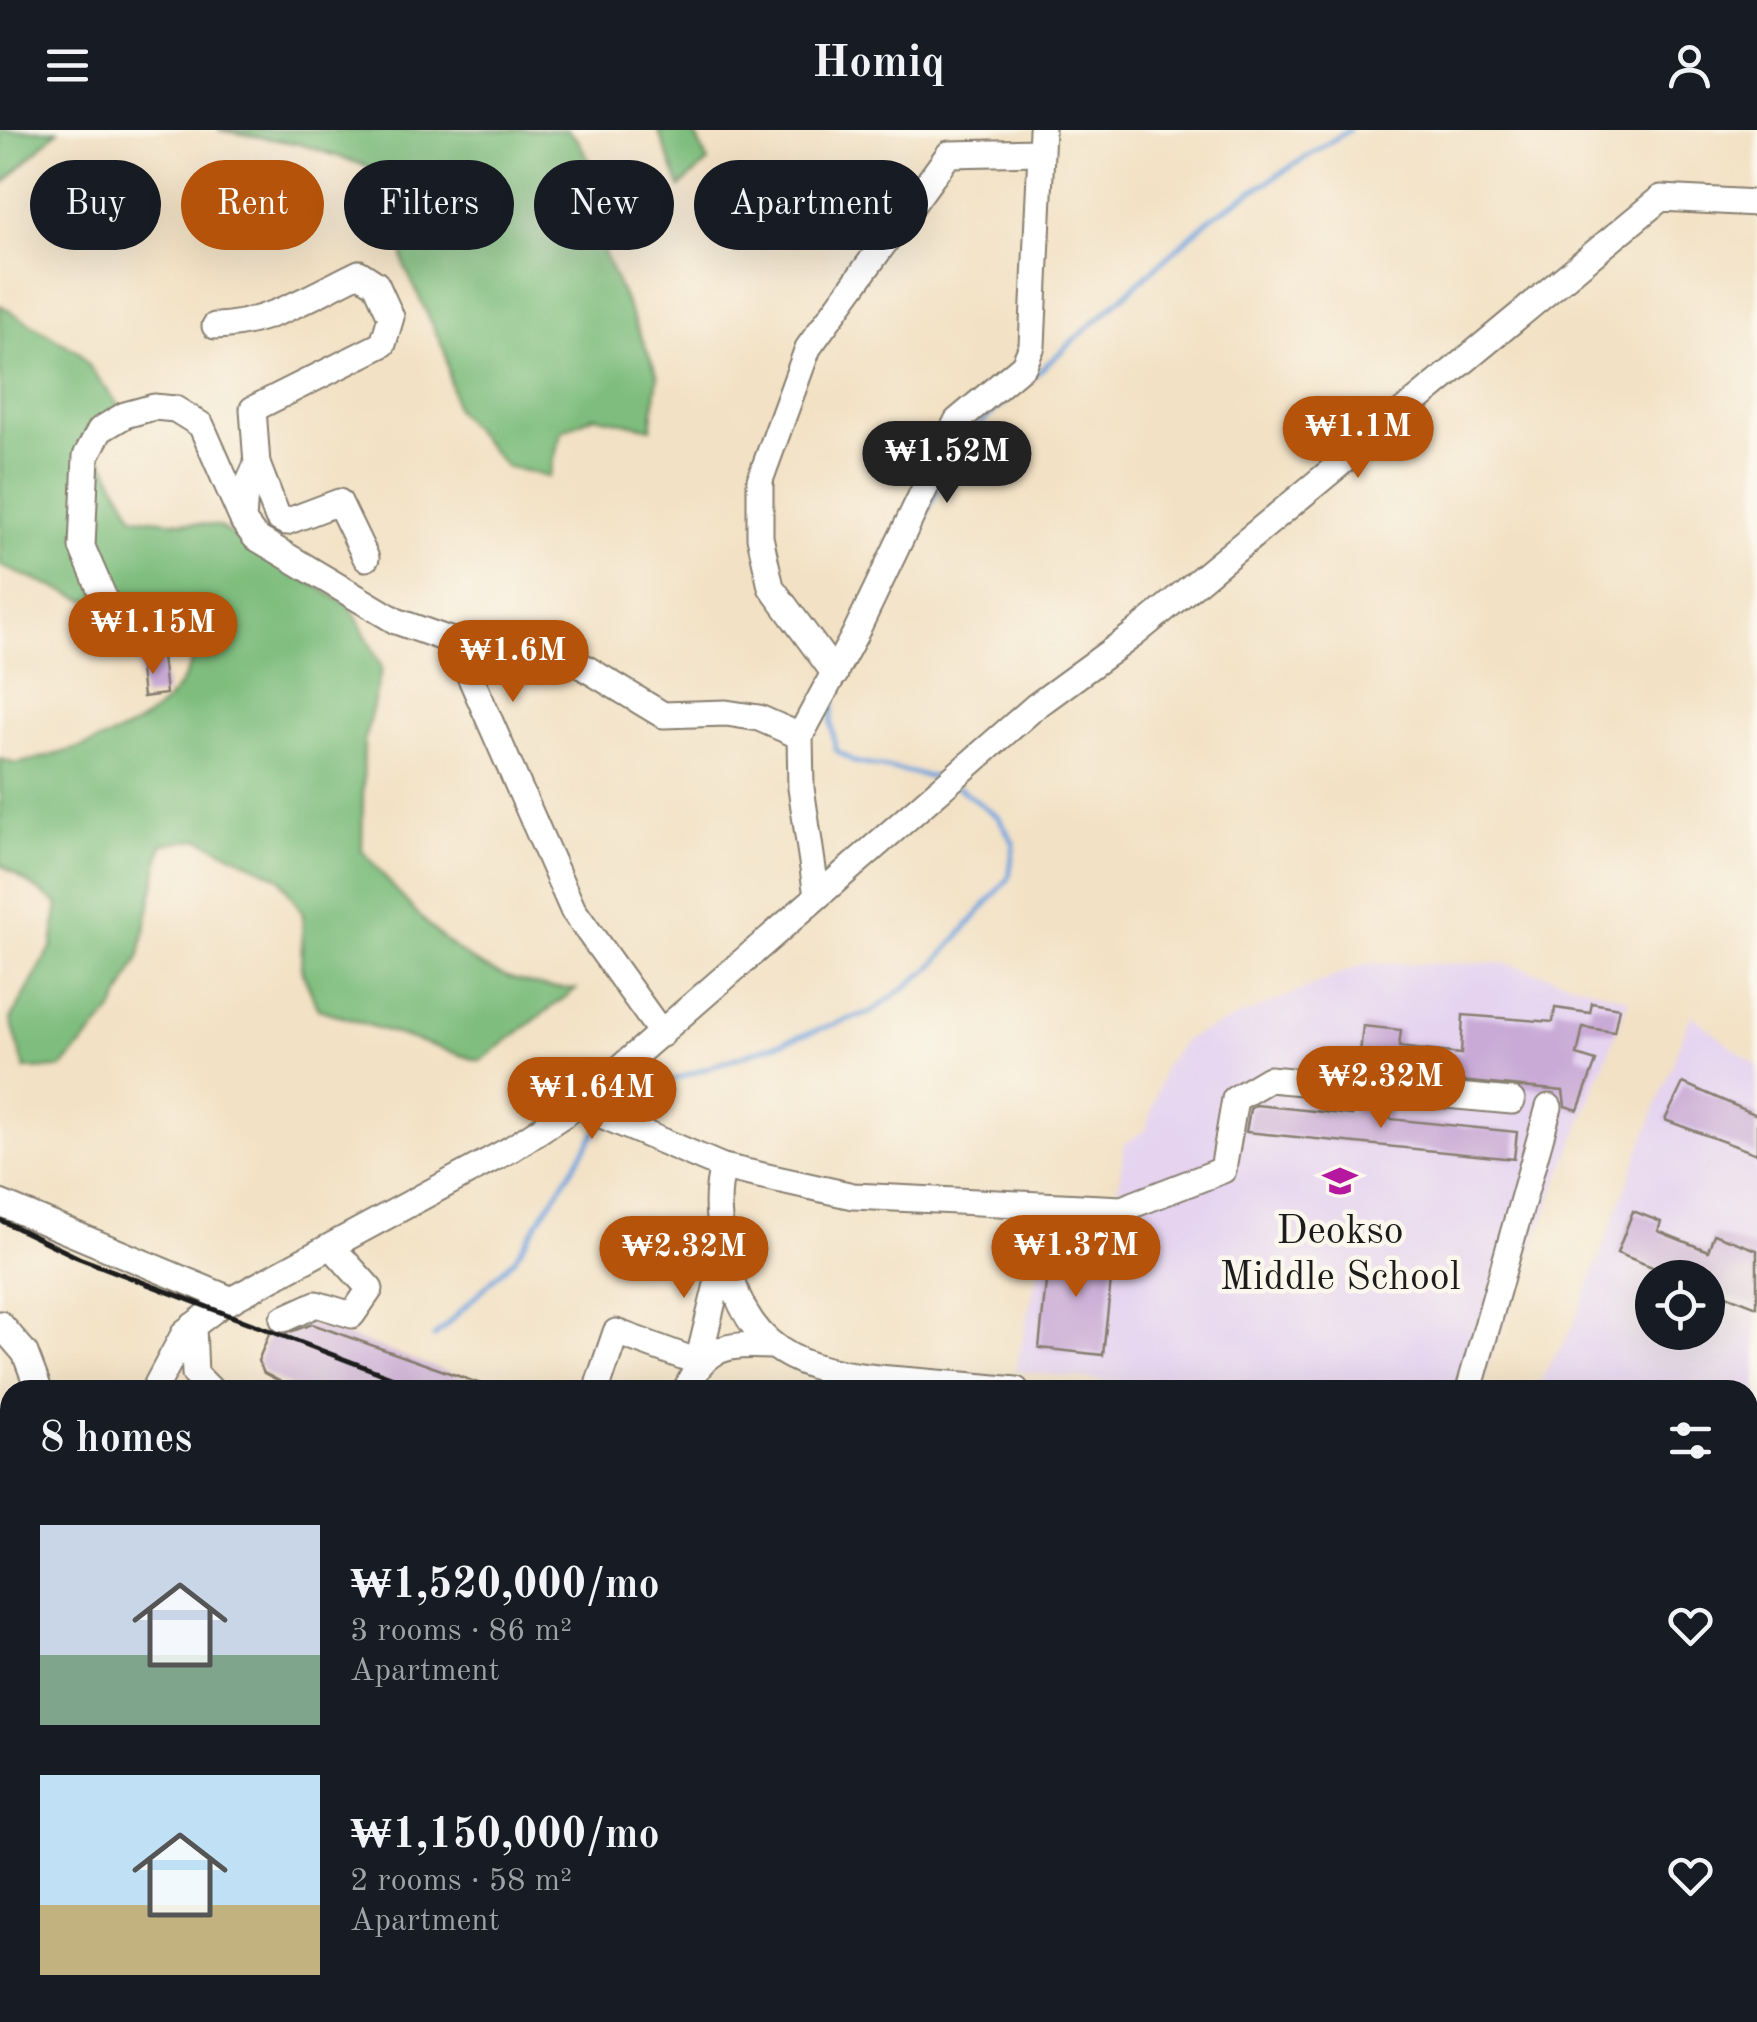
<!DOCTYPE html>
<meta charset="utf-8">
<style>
:root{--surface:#171b24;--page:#242831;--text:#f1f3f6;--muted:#9ea1a6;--accent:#b45309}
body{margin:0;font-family:"Old Standard TT",serif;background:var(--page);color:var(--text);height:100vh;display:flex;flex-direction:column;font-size:38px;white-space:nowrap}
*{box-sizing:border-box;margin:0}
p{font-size:32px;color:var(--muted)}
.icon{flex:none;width:55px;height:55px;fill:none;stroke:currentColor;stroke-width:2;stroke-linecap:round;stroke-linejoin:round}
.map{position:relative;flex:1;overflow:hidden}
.panel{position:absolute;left:0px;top:1250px;width:1758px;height:642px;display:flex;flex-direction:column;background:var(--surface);border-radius:30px 30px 0 0;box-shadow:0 10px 40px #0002}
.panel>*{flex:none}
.hud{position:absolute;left:30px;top:30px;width:1000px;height:90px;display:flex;gap:20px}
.tools{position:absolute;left:1635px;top:1130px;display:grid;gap:20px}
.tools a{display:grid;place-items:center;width:90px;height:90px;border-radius:50%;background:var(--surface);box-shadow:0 10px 40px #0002;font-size:50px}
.price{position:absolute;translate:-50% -85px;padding:0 22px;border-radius:35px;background:var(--accent);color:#fff;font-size:32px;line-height:65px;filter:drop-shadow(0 2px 5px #0008)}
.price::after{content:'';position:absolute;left:50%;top:60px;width:30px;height:22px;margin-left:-15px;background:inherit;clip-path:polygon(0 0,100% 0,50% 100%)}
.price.selected{background:#222;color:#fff}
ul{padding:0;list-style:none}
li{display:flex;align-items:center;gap:30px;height:250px;padding:0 40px}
li span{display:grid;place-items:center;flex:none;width:280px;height:200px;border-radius:0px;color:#555}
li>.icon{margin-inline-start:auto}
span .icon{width:120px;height:120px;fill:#fffc;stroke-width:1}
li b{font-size:42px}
h2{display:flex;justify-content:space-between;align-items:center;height:120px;padding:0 40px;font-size:42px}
.pill{padding:0 35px;border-radius:45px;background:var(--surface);box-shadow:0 10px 40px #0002;font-size:35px;line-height:90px}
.pill.selected{background:var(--accent);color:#fff}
header{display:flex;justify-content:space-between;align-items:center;height:130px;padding:0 40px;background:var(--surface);font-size:45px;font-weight:600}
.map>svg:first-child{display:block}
</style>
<header><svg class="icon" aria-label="menu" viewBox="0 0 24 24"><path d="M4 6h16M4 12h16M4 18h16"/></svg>Homiq<svg class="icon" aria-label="person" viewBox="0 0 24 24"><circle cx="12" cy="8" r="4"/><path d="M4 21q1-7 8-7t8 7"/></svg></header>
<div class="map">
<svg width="1757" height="1892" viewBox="0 0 1757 1892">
<rect width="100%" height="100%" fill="#fbf7ec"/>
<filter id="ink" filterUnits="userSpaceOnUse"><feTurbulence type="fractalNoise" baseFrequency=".01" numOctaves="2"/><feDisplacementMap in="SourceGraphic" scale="20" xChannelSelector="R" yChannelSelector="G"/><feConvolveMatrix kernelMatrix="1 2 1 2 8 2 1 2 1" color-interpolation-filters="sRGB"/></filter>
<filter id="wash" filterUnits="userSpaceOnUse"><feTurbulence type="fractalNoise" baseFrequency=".0048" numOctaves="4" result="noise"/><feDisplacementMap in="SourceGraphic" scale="40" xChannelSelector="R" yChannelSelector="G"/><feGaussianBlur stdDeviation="2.25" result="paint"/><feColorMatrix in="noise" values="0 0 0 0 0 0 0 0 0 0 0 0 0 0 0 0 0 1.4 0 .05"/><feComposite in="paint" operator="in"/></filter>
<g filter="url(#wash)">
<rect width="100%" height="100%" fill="#f2e1c4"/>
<g fill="#e5d3f0" fill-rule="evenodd">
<polygon points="1505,833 1629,869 1478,1260 1181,1260 1015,1241 1052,1083 1115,1086 1124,1015 1146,999 1164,936 1185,909 1365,834"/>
<path d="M1691,885L1757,936V1337L1748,1338V1260H1535L1572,1198ZM1652,1148H1708V1202H1652Z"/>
</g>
<g fill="#7ebd7d" stroke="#4d6c4c" stroke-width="2.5">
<polygon points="0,0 58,0 0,57"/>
<polygon points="218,0 567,0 578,10 603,60 589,89 658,246 651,298 594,286 562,301 549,347 505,336 455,279 445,222 405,137 388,43 300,14"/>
<polygon points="658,0 693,0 708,32 680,57"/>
<path d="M0,175L78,222L120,277L98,322L134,387L218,396L351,477L382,538L364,612L362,720C427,796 468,856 576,859L480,931L318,879L301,838L303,784L280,748L200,709L162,714L140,825L114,879L62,938L25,939L11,890L52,816L58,774L0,734V629L16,634C91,616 184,597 197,509L163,489L114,481L0,436Z"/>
</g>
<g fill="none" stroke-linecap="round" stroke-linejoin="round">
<g stroke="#70a2db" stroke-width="5">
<polyline points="865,512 961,311 1212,87 1349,0"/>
<polyline points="835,566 831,592 836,620 854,632 939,648"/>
<polyline points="616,980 661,954 873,881 930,839 1009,748 1014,714 999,688 958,657"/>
<polyline points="434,1207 515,1128 601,994"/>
<polyline points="0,1745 10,1740"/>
</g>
</g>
<g id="blocks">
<g fill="#c9aad6">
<polygon points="162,526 166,564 143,567 139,530"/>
<polygon points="1592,873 1619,878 1614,902 1583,897 1577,925 1596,931 1578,980 1565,976 1563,961 1358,941 1363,896 1401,900 1399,917 1461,924 1463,885 1553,892 1555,878 1590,883"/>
<polygon points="1683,953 1757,985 1757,1024 1665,990"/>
<polygon points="1353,973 1391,976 1390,989 1517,1002 1514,1029 1246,1002 1250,979 1256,975 1352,985"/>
<polygon points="1633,1081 1661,1092 1658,1101 1708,1121 1714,1104 1757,1120 1757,1177 1708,1158 1708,1148 1680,1148 1617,1123"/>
<polygon points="1050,1115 1114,1122 1103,1225 1039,1218"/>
<polygon points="312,1194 492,1258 492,1260 297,1260 264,1243 258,1231 271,1199 282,1205"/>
</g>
</g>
</g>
<g filter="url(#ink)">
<use href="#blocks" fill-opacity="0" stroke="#877e70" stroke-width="2.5"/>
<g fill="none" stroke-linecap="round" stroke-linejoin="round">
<g stroke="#877e70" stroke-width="29">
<g id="minor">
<path d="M215,196C267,195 313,165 359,143L376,154L391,187L383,214L253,279L257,334L245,361L243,391L255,407L396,491L455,512"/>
<polyline points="257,334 278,388 286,392 339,372 366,428"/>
<polyline points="136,514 114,491 82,417 86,326 100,300 125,285 154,277 175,279 201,295 241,386"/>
<polyline points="835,544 771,457 760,407 760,350 808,218 949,24 1040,22"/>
<polyline points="817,766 801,658 800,606 854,506 957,291 1024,235 1032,216 1042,0"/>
<polyline points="662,904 573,780 455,512 499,509 554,519 663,585 726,583 759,588 800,606"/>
<polyline points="578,975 723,1037 853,1066 1122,1079 1223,1040 1235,969 1269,949 1512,971"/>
<path d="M723,1037C713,1071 720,1101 728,1135C750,1232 814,1243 902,1250C940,1253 978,1256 1016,1260"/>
<polyline points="0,1073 232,1170"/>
<polyline points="283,1189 316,1174 352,1185 370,1159 333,1118"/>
<polyline points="0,1194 25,1223 39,1260"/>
<polyline points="193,1196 195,1244 211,1260"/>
<polyline points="698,1232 724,1126"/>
<polyline points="599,1252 616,1202 698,1232"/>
<polyline points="154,1260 185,1202 218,1177 511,1019 578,975 1036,576 1133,505 1661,68 1757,73"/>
<path d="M686,1260C705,1216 726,1214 771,1216"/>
<polyline points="1469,1260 1549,977"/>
<polyline points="0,1304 10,1301"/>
<polyline points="1748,1353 1757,1353"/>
<polyline points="0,1396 10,1392"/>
<polyline points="0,1490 10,1485"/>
<polyline points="0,1553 4,1562 10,1560"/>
<polyline points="0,1856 10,1851"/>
<polyline points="288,1882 301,1892"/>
<polyline points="365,1882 367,1882"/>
<polyline points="485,1882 485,1889 582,1888 582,1882"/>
<polyline points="667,1882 667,1892"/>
<polyline points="862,1882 862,1892"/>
<polyline points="961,1882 961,1892"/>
<polyline points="1064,1882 1064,1892"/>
<polyline points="1234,1882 1241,1892"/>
<polyline points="1390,1882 1395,1892"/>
<polyline points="1665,1882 1676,1892"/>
<polyline points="96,1892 102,1882"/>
<polyline points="772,1892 772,1882"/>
<polyline points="1114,1892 1125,1882"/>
</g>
</g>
<polyline stroke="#877e70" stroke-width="4" stroke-dasharray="8 8" stroke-linecap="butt" points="0,1763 10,1758"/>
<use href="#minor" stroke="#fff" stroke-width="25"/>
<g stroke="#1c1c1c" stroke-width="5">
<polyline points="0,1090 79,1128 425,1260"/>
<polyline points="1622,1882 1632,1892"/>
</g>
</g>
</g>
<defs>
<g id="school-bare" transform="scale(2.7)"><path d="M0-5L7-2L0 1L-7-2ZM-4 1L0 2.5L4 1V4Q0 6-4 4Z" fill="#b5179e" stroke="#fbf7ec" stroke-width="2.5" paint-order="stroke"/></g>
</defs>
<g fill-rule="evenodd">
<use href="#school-bare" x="1340" y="1051"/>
</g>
<g text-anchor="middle" stroke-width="9" stroke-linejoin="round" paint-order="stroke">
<g font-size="40" fill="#1c1c1c" stroke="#fbf7ec">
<text x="1340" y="1113">Deokso<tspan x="1340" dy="46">Middle School</tspan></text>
</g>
</g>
</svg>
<div class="tools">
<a><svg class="icon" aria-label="locate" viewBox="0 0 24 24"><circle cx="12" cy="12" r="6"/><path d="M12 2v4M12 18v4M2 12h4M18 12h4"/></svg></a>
</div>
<b class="price" style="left:1358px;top:351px">₩1.1M</b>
<b class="price selected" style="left:947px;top:376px">₩1.52M</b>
<b class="price" style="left:153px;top:547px">₩1.15M</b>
<b class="price" style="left:513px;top:575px">₩1.6M</b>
<b class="price" style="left:1381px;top:1001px">₩2.32M</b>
<b class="price" style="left:592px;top:1012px">₩1.64M</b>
<b class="price" style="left:1076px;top:1170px">₩1.37M</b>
<b class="price" style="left:684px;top:1171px">₩2.32M</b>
<div class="hud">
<a class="pill">Buy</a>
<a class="pill selected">Rent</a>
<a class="pill">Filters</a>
<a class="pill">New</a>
<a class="pill">Apartment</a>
</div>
<section class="panel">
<h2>8 homes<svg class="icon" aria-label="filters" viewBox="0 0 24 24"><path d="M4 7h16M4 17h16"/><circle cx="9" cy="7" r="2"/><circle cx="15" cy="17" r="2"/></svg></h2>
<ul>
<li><span style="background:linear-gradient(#c9d6e8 65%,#7fa58c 0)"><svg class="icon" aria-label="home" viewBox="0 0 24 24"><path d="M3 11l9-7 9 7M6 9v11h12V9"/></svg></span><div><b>₩1,520,000/mo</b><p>3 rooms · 86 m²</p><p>Apartment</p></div><svg class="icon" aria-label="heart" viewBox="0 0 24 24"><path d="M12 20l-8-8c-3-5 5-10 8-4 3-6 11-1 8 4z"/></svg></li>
<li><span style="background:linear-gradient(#bfe0f5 65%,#c2b280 0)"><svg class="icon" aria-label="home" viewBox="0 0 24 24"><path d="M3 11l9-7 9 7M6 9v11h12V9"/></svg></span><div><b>₩1,150,000/mo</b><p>2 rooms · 58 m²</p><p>Apartment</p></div><svg class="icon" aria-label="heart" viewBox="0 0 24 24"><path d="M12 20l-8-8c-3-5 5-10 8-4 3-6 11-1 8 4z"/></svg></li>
</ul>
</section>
</div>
